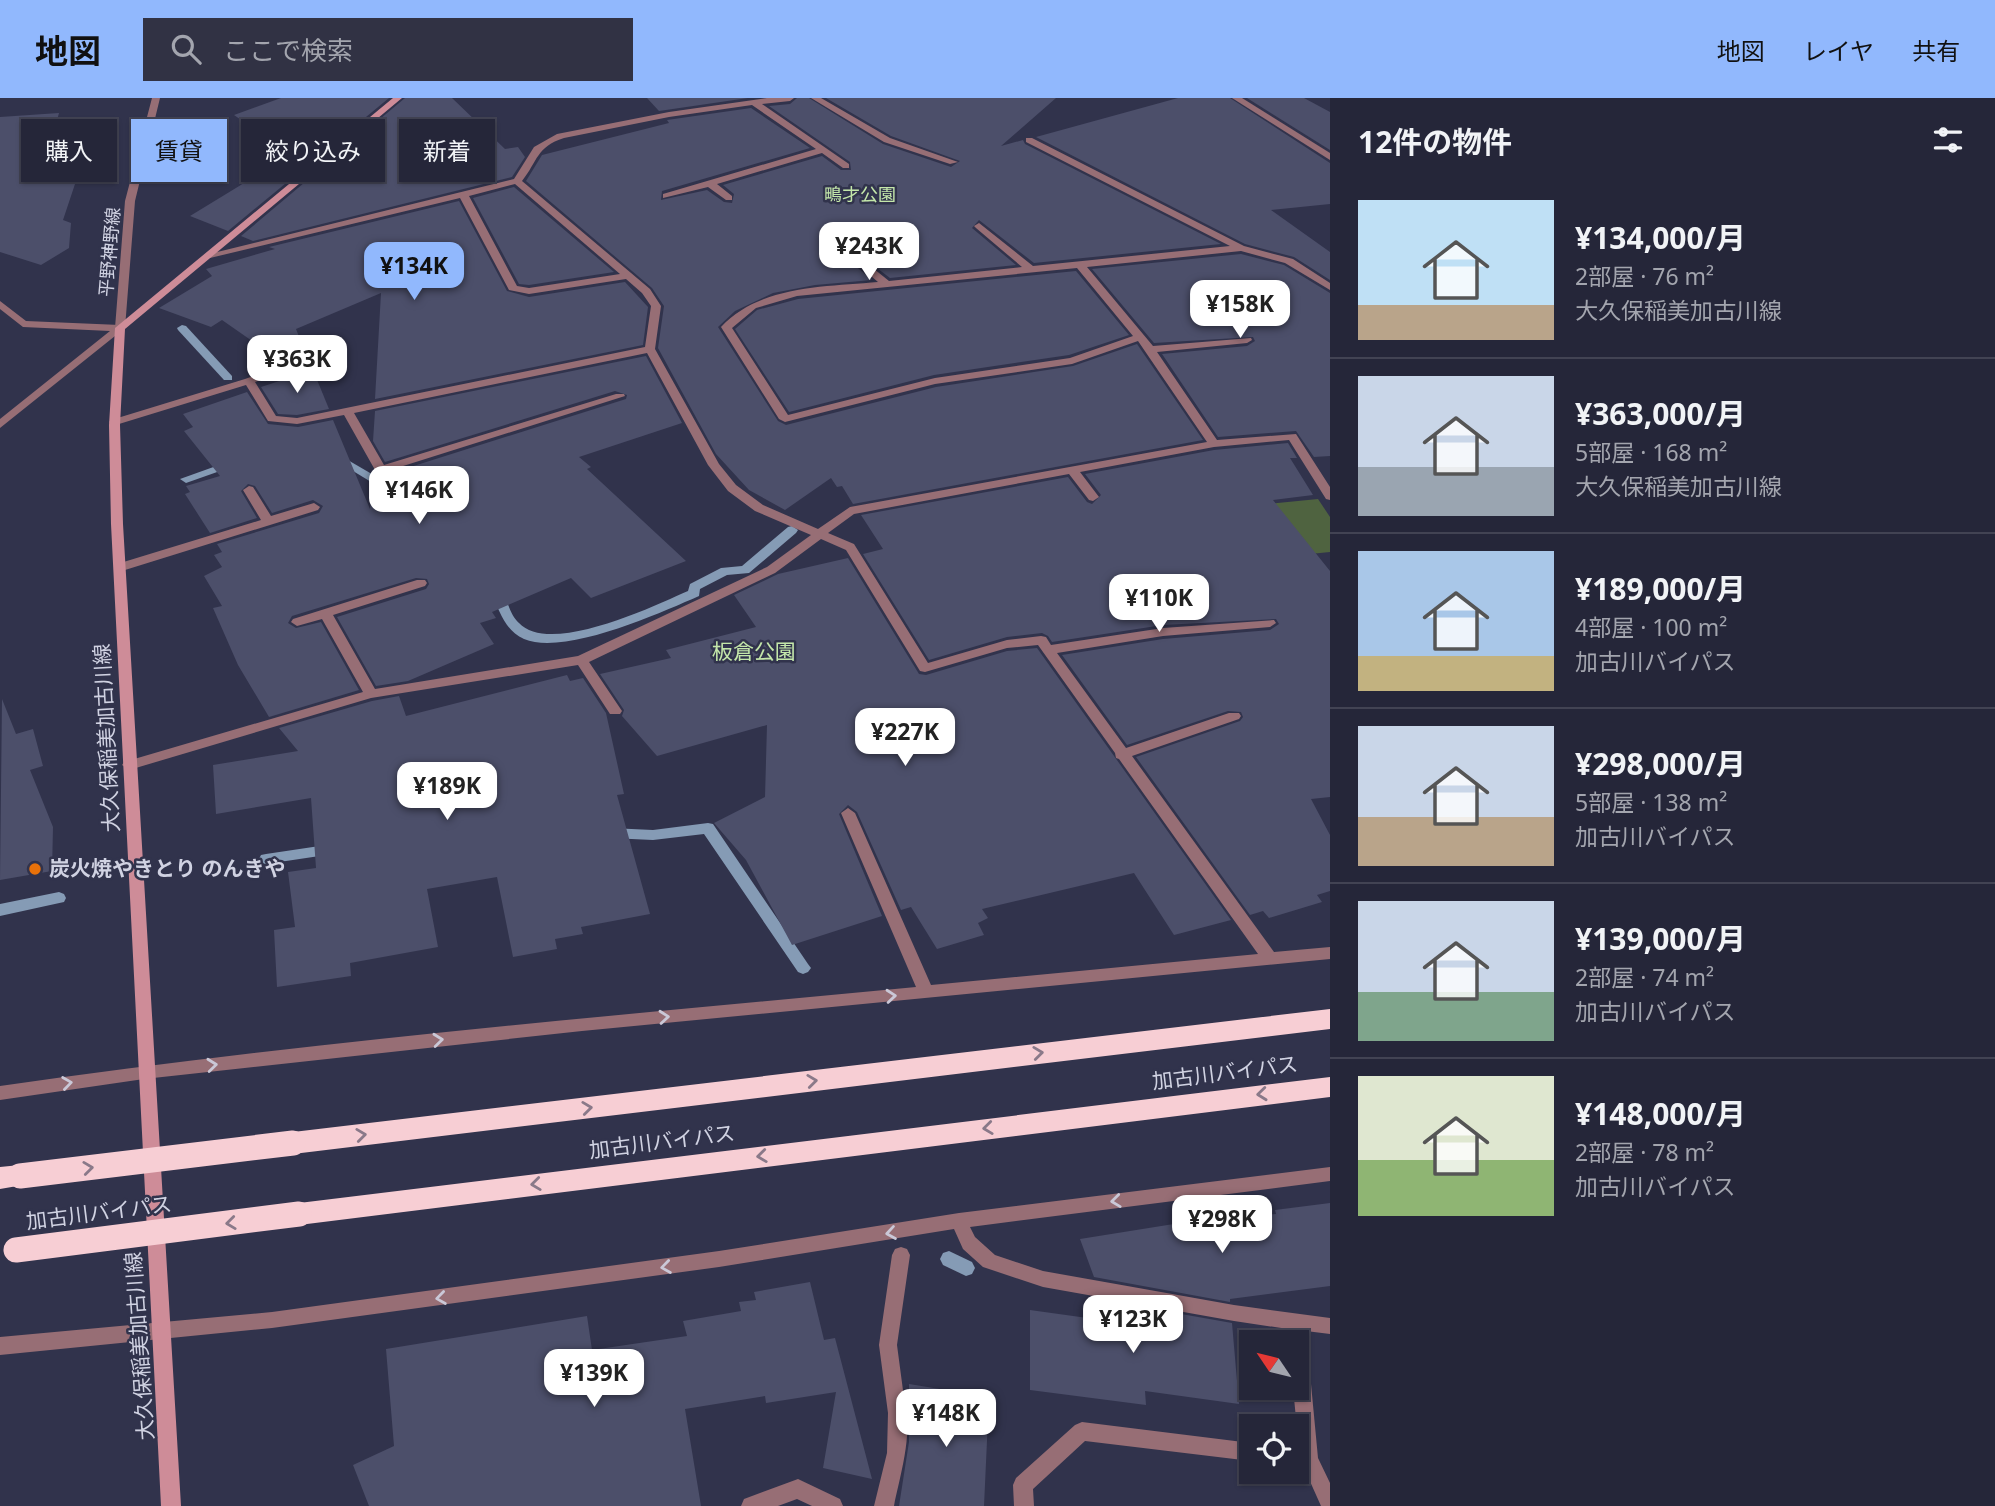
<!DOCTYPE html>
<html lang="ja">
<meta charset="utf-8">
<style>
:root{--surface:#252639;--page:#313244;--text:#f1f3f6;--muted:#a3a5ae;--line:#424353;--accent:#91b8fd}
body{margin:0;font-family:"Noto Sans","Noto Sans JP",sans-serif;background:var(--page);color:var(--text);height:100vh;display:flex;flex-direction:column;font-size:26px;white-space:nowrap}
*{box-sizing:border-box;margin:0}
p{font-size:23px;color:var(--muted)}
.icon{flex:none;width:38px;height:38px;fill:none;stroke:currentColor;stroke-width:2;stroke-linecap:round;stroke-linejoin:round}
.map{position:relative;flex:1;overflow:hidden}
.side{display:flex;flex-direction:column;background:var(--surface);width:665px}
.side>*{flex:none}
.top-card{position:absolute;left:21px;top:21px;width:665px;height:63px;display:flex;gap:14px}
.needle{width:46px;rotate:305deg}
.tools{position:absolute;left:1239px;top:1232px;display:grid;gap:14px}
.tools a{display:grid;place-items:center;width:70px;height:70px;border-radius:0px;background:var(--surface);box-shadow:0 2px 5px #0004,0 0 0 2px var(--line);font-size:35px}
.price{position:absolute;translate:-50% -60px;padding:0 16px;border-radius:14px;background:#fff;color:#222;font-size:23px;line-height:46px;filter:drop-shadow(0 2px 4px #0008)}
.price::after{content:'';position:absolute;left:50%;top:42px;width:21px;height:16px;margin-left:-10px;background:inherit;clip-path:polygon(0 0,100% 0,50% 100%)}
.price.on{background:var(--accent);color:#111}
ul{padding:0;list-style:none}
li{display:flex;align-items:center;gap:21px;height:175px;padding:0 28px}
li+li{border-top:2px solid var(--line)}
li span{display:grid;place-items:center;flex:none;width:196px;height:140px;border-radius:0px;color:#555}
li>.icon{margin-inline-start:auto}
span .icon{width:84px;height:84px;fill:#fffc;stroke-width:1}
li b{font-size:30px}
h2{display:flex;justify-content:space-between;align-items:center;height:84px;padding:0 28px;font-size:30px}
.chip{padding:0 24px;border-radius:0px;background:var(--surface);box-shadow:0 2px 5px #0004,0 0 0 2px var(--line);font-size:24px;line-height:63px}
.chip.on{background:var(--accent);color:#111}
header{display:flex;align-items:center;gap:42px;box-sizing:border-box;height:98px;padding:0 35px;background:var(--accent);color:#111}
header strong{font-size:33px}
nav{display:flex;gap:38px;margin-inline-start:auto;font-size:24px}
.search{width:490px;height:63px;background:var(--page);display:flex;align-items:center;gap:18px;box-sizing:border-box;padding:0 24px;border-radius:0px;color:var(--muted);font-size:26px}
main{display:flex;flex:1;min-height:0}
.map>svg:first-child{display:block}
</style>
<header>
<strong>地図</strong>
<div class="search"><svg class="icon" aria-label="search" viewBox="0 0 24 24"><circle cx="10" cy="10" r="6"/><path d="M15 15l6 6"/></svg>ここで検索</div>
<nav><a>地図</a><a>レイヤ</a><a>共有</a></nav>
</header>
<main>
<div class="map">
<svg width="1330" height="1408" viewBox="0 0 1330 1408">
<rect width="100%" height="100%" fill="#31334c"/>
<polygon fill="#4f6340" points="1318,401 1330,419 1330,454 1260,461 1186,414"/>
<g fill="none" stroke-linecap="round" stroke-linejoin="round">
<g fill="#859bb5" fill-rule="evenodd">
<polygon points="182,227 186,228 232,278 232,282 224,282 178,232 177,230"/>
<polygon points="334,354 389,386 391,388 385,392 381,390 330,359 328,357"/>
<polygon points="233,362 239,365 237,367 186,385 180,381"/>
<path d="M792,428L798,432L796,435L749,475L727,477L700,491L699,498C660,515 565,558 524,541C505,533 499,512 491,494L493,491H501C507,501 510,517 519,525C550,558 654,508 688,493L690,486L721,470L742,468L788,429Z"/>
<polygon points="708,725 713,726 808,866 811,870 808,874 803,876 798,874 704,736 653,742 610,740 605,739 603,735 605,731 610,730 653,732"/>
<polygon points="333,746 338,747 340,751 338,755 333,756 266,766 261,765 259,761 261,757 266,756"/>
<polygon points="59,794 64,796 66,800 64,804 0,818 0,806"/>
<polygon points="949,1153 972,1164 975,1170 972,1176 966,1178 943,1167 940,1161 943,1155"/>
</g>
</g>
<g fill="#4c4f6a">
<polygon points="281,0 389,0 228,133 190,118 287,59 267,46 273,44 234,17"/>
<polygon points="405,0 452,0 505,51 518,49 525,59 512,79 253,143 241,138"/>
<polygon points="647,0 748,0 659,13"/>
<polygon points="797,0 809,0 883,46 951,69 960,63 891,38 826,0 1056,0 1001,48 1023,42 1025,46 1221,146 1034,165 979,122 972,130 1016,167 890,180 831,135 825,142 872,182 815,187 773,195 735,213 718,229 778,323 786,327 936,289 1073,268 1137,246 1203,342 853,406 842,388 837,389 831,380 785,412 749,392 716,356 658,250 664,208 652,190 526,83 542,57 669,25 667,22 751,10 810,50 662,93 661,102 707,92 724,104 732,105 734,96 723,87 822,58 841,72 851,72 850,64 769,8 790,6"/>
<polygon points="1178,0 1230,0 1330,65 1330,106 1271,112 1330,154 1330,182 1294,159 1245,146 1036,39"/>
<polygon points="1247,0 1304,0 1330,14 1330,52"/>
<polygon points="59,15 53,37 60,36 53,56 85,56 63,122 71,125 69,150 41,167 0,154 0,19"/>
<polygon points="514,89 614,174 529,187 519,186 473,100"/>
<polygon points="459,103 507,193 529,199 625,184 648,209 643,247 375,301 381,195 296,231 306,256 296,260 255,245 222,222 211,229 159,210 212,178 206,171 275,151 269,149"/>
<polygon points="1241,156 1284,167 1330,195 1330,358 1314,359 1296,333 1218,339 1162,256 1247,248 1255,243 1253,239 1154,245 1092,171"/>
<polygon points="1076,173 1129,237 1069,257 934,277 789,314 735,231 757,212 798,201"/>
<polygon points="646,258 682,325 579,359 591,369 587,371 686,463 591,500 571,480 492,514 496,520 480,525 494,546 408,583 376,588 337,519 426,491 429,486 427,481 416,480 292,518 288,525 296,530 321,524 359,592 269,619 238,567 213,510 222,508 204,478 222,469 214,457 222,454 217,446 319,415 323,408 313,402 272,415 255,388 248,386 241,393 257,420 210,435 185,396 190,394 186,388 220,378 184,333 193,329 183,316 247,294 268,326 298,329 333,322 370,411 372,372 382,378 626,301 627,297 615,293 385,364 373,343 375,313"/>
<polygon points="313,272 329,311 297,317 278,316 261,289"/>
<polygon points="1288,345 1297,360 1290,360 1313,397 1273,402 1330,473 1330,699 1311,701 1330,737 1330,793 1317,797 1322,804 1269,820 1263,813 1250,817 1136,659 1240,623 1243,619 1241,614 1228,613 1127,647 1062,557 1163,541 1270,532 1279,526 1276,521 1163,527 1052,544 1048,538 1042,535 1007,539 929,562 863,456 883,451 861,417 1068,379 1087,404 1092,406 1101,397 1085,376 1214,352"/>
<polygon points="848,460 919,576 926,577 1007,553 1037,550 1231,822 1174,837 1134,775 982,811 988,820 978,825 984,837 937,851 911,809 901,812 857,714 848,707 839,716 882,818 792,847 746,762 714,725 765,699 767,627 657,658 622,618 624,612 600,576 671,560 666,552 756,529 734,497 778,476"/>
<polygon points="567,577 570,583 583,580 606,615 624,696 617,697 650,816 581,829 583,836 555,841 557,851 513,859 497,779 427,791 438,849 350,865 351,878 277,889 274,832 295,829 288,774 316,770 311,700 216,716 213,667 298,653 279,630 372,603 399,598 406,618"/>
<polygon points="2,601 16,636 33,631 43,668 30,672 53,729 52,773 0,782"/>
<polygon points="1330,1105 1330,1188 1230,1201 1230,1204 1094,1179 1080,1141 1180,1125 1276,1116 1275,1112"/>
<polygon points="810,1184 824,1242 835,1240 872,1381 823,1370 836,1294 766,1305 765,1298 685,1311 701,1408 369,1408 353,1367 394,1348 386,1251 587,1218 592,1252 687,1238 683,1223 741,1213 739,1204 756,1202 754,1194"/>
<polygon points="1102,1202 1232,1225 1239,1306 1145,1293 1146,1307 1030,1292 1030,1212 1109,1223"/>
<polygon points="909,1286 989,1299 984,1408 899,1408 909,1344"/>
</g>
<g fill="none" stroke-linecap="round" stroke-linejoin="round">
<g fill="#976e75" fill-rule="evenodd">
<polygon points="901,1149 907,1151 910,1157 897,1247 906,1315 904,1321 897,1324 890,1321 888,1315 879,1247 892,1157 895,1151"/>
<polygon points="798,1381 840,1401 843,1408 812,1408 797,1401 778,1408 741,1408 744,1401"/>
</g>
<g fill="#976e75" fill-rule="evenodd">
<path d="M767,0H794L790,3L762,6L849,66V70H843L822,55L717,86L732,98V102H726L708,89L663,100V96L816,51L752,7L669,19L564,40C536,49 538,63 522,83L650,191L661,208L655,251L719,366L736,387L763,407L818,431L850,409L1207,344L1138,243L1072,266L935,286L785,324L779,321L721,229C760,187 825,189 878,184L829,142L827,140L832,137L889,183L1022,169L976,130L974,128L979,125L1033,168L1230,148L1026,44V40H1032L1244,148L1293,161L1330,185V192L1285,165L1241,153L1087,169L1153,248L1251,240L1252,242L1247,245L1157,254L1217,342L1296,336L1330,389V402L1326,401L1289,342L1214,349L1080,374L1099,399L1093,403L1089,402L1069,376L854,416L828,435L854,446L928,565L1007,542L1041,538L1046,539L1051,547L1163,530L1274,522L1276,525L1270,529L1163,538L1057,555L1126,650L1229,615H1239L1241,618L1239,621L1132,658L1274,854L1330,849V861L582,933L144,981L0,1002V988C304,944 611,918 916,889L841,715L848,710L855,715L931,887L1258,856L1119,661L1116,660L1115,655L1038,547L1007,550L925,574L920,573L846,452L821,441L775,475L589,564L622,613L620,616H610L578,567L371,600L129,672L122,667L124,664L363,594L322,521L297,528L291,524L293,521L417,482H425L427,485L425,488L333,517L375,591L578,558L767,469L811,437L755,413L728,393L708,367L647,255L354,315L384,367L616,296H624L625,298L381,375L375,372L344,317L297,326L268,323L246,287L119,326H111L109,324L111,322L245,281L326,252L331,255L330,257L255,284L276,318L297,320L645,249L651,208L642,195L626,181L529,196L509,192L460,100L210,160L205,157L514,81L534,49L557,36L669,14ZM515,86L620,176L529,190L517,188L469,98ZM1077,170L1133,238L1070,260L935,280L788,317L732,230L756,210L797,198Z"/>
<polygon points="811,0 821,0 890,40 958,64 950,66 884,44"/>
<polygon points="1232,0 1242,0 1330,55 1330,62"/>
<polygon points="0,203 26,223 120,227 125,230 0,330 0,321 110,233 23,229 0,211"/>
<polygon points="249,388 253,389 271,418 314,405 320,409 318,412 125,472 117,472 115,469 117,466 261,422 243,392"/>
<polygon points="1330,1069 1330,1083 970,1129 975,1139 995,1157 1043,1173 1234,1207 1330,1220 1330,1236 1306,1233 1318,1360 1330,1385 1330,1408 1321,1408 1300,1361 1293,1290 1297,1290 1297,1244 1289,1244 1288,1231 1234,1223 1043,1189 983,1169 963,1151 954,1131 719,1169 272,1230 0,1257 0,1239 272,1214 719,1153 959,1115"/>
<path d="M897,1306L904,1309C914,1333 899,1382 894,1408H874L887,1355L888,1315L890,1309Z"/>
<polygon points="1082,1324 1251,1345 1251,1363 1085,1343 1033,1391 1034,1408 1014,1408 1013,1387 1016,1380 1075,1327"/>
</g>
<polygon fill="#976e75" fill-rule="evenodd" points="152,0 160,0 135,103 125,230 120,233 115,230 125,103"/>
<polygon fill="#ce8c98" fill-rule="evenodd" points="393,0 402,0 125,231 120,327 123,426 181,1408 161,1408 111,426 109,327 115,230"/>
<g fill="#f7ced4" fill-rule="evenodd">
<polygon points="1330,911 1330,931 293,1056 284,1053 281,1045 284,1037 293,1034"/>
<polygon points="1330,979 1330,999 299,1127 290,1124 286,1116 290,1108 299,1105"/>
<polygon points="20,1067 29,1070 33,1078 29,1086 0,1091 0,1069"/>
</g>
<g stroke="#f7ced4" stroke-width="25">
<polyline points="20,1078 293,1045"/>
<polyline points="16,1152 299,1116"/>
</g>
</g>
<defs><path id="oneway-chevron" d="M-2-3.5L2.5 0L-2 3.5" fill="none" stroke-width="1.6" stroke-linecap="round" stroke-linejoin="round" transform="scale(1.75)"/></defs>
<g stroke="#cac8d7">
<use href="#oneway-chevron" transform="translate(891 898) rotate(-5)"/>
<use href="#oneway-chevron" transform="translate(664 919) rotate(-5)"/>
<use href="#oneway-chevron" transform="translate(438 942) rotate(-6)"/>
<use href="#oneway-chevron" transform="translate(212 967) rotate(-6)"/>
<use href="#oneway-chevron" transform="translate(67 985) rotate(-8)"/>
<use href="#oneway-chevron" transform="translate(1116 1103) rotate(173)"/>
<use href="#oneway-chevron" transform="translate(891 1135) rotate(171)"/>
<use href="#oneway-chevron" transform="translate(666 1169) rotate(172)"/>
<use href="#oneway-chevron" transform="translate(441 1200) rotate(172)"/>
</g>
<g stroke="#8a7989">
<use href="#oneway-chevron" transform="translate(1038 955) rotate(-7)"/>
<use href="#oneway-chevron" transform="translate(812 983) rotate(-7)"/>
<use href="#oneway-chevron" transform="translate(1262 996) rotate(174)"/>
<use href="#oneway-chevron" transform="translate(587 1010) rotate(-7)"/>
<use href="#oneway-chevron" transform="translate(988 1030) rotate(173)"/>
<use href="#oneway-chevron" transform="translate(361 1037) rotate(-7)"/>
<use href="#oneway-chevron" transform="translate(762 1058) rotate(173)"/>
<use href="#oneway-chevron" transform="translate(88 1070) rotate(-7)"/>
<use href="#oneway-chevron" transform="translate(536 1086) rotate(173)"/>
<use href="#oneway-chevron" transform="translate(231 1125) rotate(173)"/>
</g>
<circle fill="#e8710a" stroke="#31334c" stroke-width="2.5" cx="35" cy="771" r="7"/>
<g text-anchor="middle" stroke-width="5" stroke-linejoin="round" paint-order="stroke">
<g font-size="18" fill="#c4e7aa" stroke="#31334c">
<text x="860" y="103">鴫才公園</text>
</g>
<g font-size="18" fill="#d0d2e2" stroke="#31334c">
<text transform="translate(110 154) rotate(-85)" y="6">平野神野線</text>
</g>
<g font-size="21" fill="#c4e7aa" stroke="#31334c">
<text x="754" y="561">板倉公園</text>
</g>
<g font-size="21" fill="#d0d2e2" stroke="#31334c">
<text transform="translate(107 640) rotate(-93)" y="7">大久保稲美加古川線</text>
<text transform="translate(1225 975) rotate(-7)" y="7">加古川バイパス</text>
<text transform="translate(662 1044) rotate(-7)" y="7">加古川バイパス</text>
<text transform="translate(99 1115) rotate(-7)" y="7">加古川バイパス</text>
<text transform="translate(140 1248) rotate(-94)" y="7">大久保稲美加古川線</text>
</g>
<g font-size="21" font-weight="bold" fill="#d0d2e2" stroke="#31334c" text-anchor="start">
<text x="49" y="778">炭火焼やきとり のんきや</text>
</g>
</g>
</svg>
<div class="tools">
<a><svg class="needle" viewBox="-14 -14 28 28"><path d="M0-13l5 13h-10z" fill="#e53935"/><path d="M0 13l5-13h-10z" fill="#a3a5ae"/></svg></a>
<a><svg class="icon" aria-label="locate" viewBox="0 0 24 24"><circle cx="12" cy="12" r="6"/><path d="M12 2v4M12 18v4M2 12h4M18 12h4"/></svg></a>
</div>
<b class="price" style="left:869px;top:184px">¥243K</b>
<b class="price on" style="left:414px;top:204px">¥134K</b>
<b class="price" style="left:1240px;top:242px">¥158K</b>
<b class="price" style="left:297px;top:297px">¥363K</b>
<b class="price" style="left:419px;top:428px">¥146K</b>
<b class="price" style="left:1159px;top:536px">¥110K</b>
<b class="price" style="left:905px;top:670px">¥227K</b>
<b class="price" style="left:447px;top:724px">¥189K</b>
<b class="price" style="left:1222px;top:1157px">¥298K</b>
<b class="price" style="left:1133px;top:1257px">¥123K</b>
<b class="price" style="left:594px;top:1311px">¥139K</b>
<b class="price" style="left:946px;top:1351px">¥148K</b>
<div class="top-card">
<a class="chip">購入</a>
<a class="chip on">賃貸</a>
<a class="chip">絞り込み</a>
<a class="chip">新着</a>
</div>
</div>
<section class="side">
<h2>12件の物件<svg class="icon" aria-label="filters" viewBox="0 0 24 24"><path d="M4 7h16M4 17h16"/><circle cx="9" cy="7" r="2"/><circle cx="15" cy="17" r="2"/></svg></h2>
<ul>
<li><span style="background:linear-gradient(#bfe0f5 75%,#b9a48a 0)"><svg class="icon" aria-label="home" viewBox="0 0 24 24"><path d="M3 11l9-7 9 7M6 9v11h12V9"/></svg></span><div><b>¥134,000/月</b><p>2部屋 · 76 m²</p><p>大久保稲美加古川線</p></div></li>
<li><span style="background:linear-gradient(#c9d6e8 65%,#9aa5b1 0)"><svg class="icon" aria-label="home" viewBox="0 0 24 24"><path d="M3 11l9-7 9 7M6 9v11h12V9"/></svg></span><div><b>¥363,000/月</b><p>5部屋 · 168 m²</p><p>大久保稲美加古川線</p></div></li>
<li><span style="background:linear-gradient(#a9c7e8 75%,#c2b280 0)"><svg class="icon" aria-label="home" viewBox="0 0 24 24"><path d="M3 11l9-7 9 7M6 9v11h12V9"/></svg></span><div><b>¥189,000/月</b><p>4部屋 · 100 m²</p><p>加古川バイパス</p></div></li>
<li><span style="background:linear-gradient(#c9d6e8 65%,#b9a48a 0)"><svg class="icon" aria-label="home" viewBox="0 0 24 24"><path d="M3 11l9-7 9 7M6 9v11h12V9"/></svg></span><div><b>¥298,000/月</b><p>5部屋 · 138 m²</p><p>加古川バイパス</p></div></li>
<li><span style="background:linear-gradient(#c9d6e8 65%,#7fa58c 0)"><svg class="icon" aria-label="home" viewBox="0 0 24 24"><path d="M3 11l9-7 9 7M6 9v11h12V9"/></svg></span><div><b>¥139,000/月</b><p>2部屋 · 74 m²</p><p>加古川バイパス</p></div></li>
<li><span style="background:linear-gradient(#dfe7d0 60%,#8fb573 0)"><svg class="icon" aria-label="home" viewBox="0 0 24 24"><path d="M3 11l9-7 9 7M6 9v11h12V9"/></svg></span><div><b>¥148,000/月</b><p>2部屋 · 78 m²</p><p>加古川バイパス</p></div></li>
</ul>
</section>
</main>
